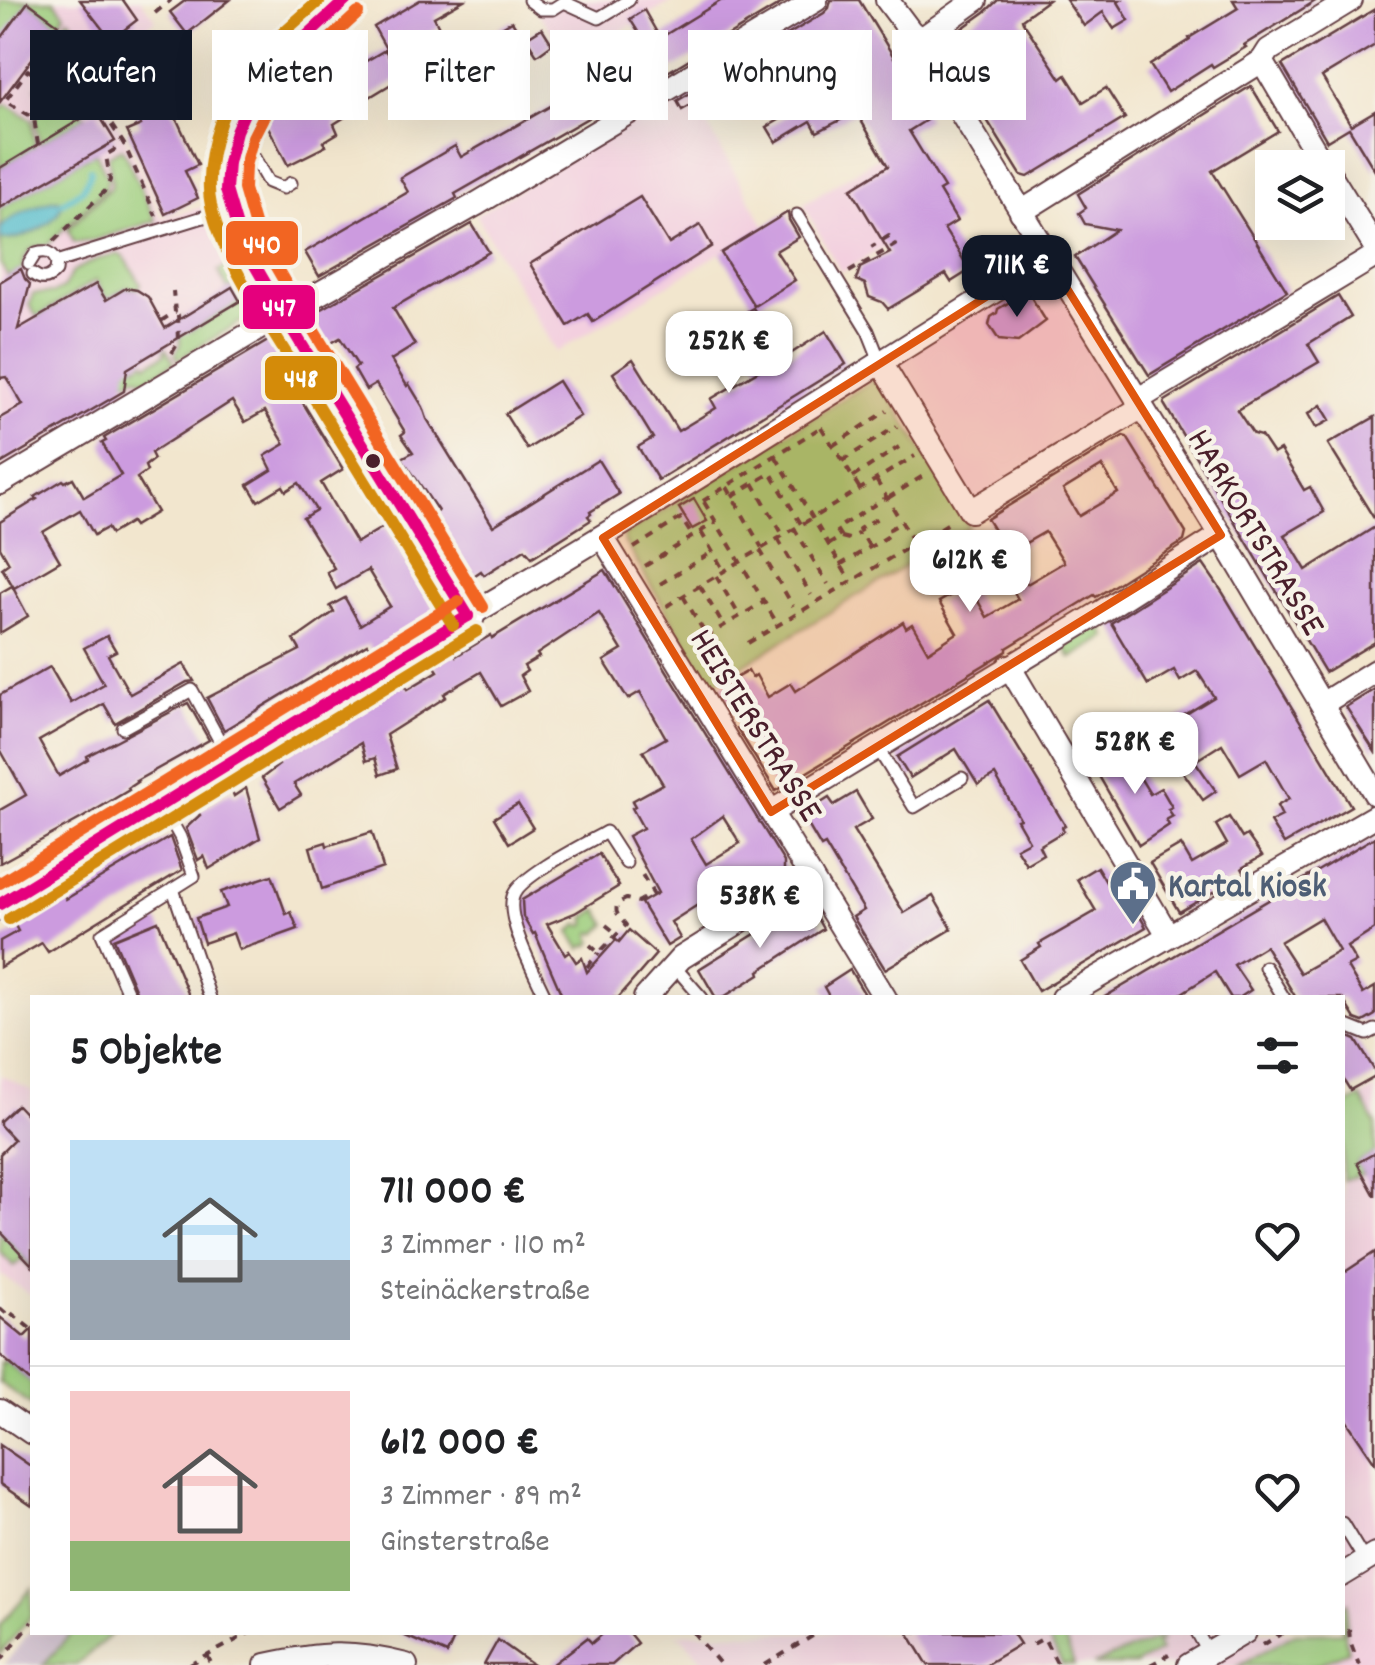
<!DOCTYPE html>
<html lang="de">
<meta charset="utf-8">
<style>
:root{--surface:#fff;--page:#f6f6f6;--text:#202124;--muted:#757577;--line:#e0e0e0;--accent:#111827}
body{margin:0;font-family:Dekko,sans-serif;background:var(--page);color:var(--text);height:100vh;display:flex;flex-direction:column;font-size:38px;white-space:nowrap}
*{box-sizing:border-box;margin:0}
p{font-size:32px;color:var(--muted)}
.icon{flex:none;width:55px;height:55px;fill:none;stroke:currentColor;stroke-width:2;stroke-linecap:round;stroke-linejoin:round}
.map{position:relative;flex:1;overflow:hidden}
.side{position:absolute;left:30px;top:995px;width:1315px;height:640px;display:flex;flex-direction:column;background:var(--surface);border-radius:0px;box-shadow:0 10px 40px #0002}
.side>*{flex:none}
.guide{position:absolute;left:30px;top:30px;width:1315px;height:90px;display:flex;gap:20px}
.controls{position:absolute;left:1255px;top:150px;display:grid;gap:20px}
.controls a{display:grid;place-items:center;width:90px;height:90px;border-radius:0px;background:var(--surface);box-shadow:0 10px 40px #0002;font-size:50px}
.price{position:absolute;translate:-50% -85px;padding:0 22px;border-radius:20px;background:#fff;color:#222;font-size:32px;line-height:65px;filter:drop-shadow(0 2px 5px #0008)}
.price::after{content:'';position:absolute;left:50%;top:60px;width:30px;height:22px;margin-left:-15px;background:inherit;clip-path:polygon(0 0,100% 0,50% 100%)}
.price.selected{background:var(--accent);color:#fff}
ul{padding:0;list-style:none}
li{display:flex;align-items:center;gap:30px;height:250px;padding:0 40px}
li+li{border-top:2px solid var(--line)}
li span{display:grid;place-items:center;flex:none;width:280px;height:200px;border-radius:0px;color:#555}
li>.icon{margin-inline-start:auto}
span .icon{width:120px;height:120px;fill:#fffc;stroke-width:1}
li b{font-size:42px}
h2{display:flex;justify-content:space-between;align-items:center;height:120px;padding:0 40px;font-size:42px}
.tag{padding:0 35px;border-radius:0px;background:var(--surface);box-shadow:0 10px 40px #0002;font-size:35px;line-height:90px}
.tag.selected{background:var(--accent);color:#fff}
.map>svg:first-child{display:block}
</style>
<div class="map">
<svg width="1375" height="1665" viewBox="0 0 1375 1665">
<rect width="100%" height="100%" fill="#f7f3e8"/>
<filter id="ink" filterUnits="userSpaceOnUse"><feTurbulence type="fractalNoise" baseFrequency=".01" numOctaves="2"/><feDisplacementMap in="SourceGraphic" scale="20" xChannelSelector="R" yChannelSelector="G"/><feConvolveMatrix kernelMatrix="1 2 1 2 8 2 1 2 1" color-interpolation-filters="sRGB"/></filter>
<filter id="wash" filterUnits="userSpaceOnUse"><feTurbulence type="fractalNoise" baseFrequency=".0048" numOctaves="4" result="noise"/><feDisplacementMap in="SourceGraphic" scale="40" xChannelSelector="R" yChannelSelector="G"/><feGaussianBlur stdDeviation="2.25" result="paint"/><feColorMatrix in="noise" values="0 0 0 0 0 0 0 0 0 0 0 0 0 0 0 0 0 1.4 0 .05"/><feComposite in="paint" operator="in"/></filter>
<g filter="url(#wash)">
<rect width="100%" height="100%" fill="#f2e6ce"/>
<g fill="#f3cfdf">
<polygon points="0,0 141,0 156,19 103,60 101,103 120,127 161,218 215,204 231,257 256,302 249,317 0,469"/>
<polygon points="529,0 675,0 571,60"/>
<polygon points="687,89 765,226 556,352 476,215"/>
<polygon points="882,155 939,191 957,221 945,229 944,232 886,246 841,273 803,204"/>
<polygon points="1048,258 1142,407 971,511 880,361"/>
<polygon points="0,1075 32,1091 32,1296 0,1274"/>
<polygon points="1375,1089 1375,1665 708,1665 678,1633 1342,1632 1343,1107"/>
</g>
<polygon fill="#cfbdce" points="32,1629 32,1632 73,1633 45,1665 4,1665"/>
<g fill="#9ccd7c" stroke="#737654" stroke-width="2.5">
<polygon points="0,0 54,0 65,14 58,24 28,2 0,43"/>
<polygon points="69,18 103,60 100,103 94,104 87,109 45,78 40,56"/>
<polygon points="41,82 86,116 40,144 35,117 54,102 36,88"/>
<polygon points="5,103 32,120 35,147 0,168 0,110"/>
<polygon points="122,148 156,221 91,241 74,243 68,229 110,188 112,182 108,156"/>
<path d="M96,152L108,179L105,189L47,245C31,245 24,253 22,269L8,277L0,263V208Z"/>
<polygon points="118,254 125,258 141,284 139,288 125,288 112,296 109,303 96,280 37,317 29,305 33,294 53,293 64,287 73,271 98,259"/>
<path d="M234,262C244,280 262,299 249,317L178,359L175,354L180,345V319L182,317L191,331L240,301L232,287L228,289L218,271Z"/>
<polygon points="166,348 174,362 146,380 136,376 128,381 116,379 134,361 137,366 145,361 147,364 165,354 164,350"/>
<polygon points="878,377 969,527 711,685 624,541 624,535"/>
<polygon points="1100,624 1107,637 1071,658 1064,646"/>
<polygon points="598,909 607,924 597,934 593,932 591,935 593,942 589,946 586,945 581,949 570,932 579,924 583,926 587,923 585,918"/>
<polygon points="1361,1097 1375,1124 1375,1153 1357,1163 1363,1174 1343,1180 1343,1107"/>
<polygon points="0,1231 32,1265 32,1269 22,1259 14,1266 0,1252"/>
<polygon points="5,1360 32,1383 32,1405 0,1383 0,1362 2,1363"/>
<polygon points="32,1588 32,1615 0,1654 0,1625"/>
<polygon points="1348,1602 1345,1636 1348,1651 1317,1665 1239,1665 1295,1633 1342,1632 1343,1605"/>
<polygon points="73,1632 113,1633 76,1665 43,1665"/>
<polygon points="1045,1633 1058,1633 1065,1640 1074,1665 1062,1665"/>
<polygon points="1161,1637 1163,1640 1156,1643 1160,1651 1135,1665 1093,1665"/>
</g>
<path fill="#51bccc" stroke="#4e6e7c" stroke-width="2.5" d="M53,200H59L62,203C58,225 20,241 0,240V228C16,213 33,207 53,200Z"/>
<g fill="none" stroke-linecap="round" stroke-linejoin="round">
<polyline stroke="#51bccc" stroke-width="6" points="62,203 83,189 91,172 90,169"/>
</g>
<g id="blocks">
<g fill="#cc9bdf" fill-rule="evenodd">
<polygon points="80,0 123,0 137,20 111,40"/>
<polygon points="186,0 230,0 187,34 170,12"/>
<polygon points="420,0 464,0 434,17 439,27 390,56 374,27"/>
<polygon points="722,0 787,0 661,76 455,194 457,198 319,276 305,252 408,192 400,178 455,146 461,157 568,96 566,92 647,46 630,19 644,10 660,38"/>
<polygon points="831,0 859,0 925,108 922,110 928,119 909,131 944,188 939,191 957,221 944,229 970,270 951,282 946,274 888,309 882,302 869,297 865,284 856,280 860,268 890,253 851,189 888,166 856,112 817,132 811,121 776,142 767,127 796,110 779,80 715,120 703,98 682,110 677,101 824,13 829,8"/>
<polygon points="998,0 1048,0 1022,19 1023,22 1061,79 1066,75 1083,102 1106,88 1125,118 1028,177 1021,175 940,44 985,12"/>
<polygon points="1066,0 1121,0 1118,2 1129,20 1114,29 1103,12 1084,26"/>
<polygon points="1233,0 1317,0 1244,45 1246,47 1213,67 1211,64 1167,92 1150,65 1190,40 1189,38 1238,8"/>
<polygon points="28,2 58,24 0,102 0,40"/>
<polygon points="1375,9 1375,45 1322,77 1351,125 1375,111 1375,171 1349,128 1327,141 1282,65"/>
<polygon points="512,21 524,40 482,65 474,52 493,40 490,34"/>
<polygon points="542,28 552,44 537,55 526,38"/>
<polygon points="385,50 401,78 350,109 353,112 334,124 338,133 323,142 326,146 288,165 264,119 276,104 298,87 302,92 331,77 334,80"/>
<polygon points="1251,86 1278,131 1212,171 1287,291 1149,375 1075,257 1116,230 1085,224 1079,213 1086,208 1078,194"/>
<polygon points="165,94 198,165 185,171 198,198 165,214 127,131 141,125 133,108"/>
<polygon points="96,110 115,141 0,208 0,168"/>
<polygon points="640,197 669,244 700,225 712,246 593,322 588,314 568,326 530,264"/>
<polygon points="788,212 789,220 799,237 776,251 795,280 754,306 721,253"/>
<polygon points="472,224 489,252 393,308 415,345 391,360 407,386 409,384 423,407 427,419 493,526 598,460 619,494 590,512 591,514 588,516 591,520 532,557 525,549 484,575 481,571 472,577 433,514 438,511 402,458 413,452 401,435 405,432 376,384 366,390 354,369 358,366 340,338 326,346 308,317"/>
<polygon points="21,269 25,279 30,284 18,329 96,284 106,300 126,288 137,290 148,297 165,328 232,287 240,301 127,369 124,391 0,464 0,418 23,405 6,377 0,378 0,282"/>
<polygon points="1026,289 1046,321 1018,342 999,340 989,325 991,317 997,313 998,309 1013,300 1021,303"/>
<polygon points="1338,296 1351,317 1308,344 1319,362 1237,410 1253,434 1261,436 1273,454 1280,450 1304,490 1310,487 1324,512 1285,535 1306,570 1375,527 1375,642 1325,672 1164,404 1165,401"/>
<polygon points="753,308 784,358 826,331 846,364 658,480 638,447 653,438 613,373 633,359 678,431 716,408 711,399 761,369 731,321"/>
<polygon points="273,338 287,361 276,367 297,400 300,398 343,469 321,483 343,521 356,543 385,526 436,611 372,651 367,644 224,730 207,698 300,650 294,640 334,612 330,606 345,598 360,625 390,606 368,570 336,589 327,572 334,568 303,518 316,510 299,483 286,491 283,486 258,501 248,485 272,470 265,456 285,444 265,411 245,422 232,401 151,453 154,459 145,466 147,471 137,478 157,512 134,526 131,522 111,534 107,528 94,535 80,510 43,532 60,561 14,588 2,568 9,563 0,547 0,522 37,499 35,497 63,480 65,482 73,478 84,497 121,475 102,443 106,441 104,438"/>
<polygon points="558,381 580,416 527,449 505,414"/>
<polygon points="1321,405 1330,420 1316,428 1308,414"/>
<polygon points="1375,417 1375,520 1328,444"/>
<path d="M1123,436L1127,437L1186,533L1184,541L1096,597L1094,595L1007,648V651L776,791L737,728L742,725L720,687L748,671L752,678L756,675L768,697L791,683L796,691L903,622L906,628L912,624L928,652L957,633L939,602L969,585L987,617L1018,599L1002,572L1015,564L1027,584L1064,562L1045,532L1008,553L987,519ZM1102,466L1118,493L1079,516L1063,490Z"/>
<polygon points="694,499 707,521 692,529 679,508"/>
<polygon points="1203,564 1223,593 1351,806 1284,844 1270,822 1282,816 1277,806 1289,799 1266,759 1240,774 1222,744 1195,761 1216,791 1203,800 1155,733 1214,697 1197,671 1180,681 1174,670 1148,685 1111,623"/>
<path d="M605,570L784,862V870L779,877L735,904L726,888L707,899L671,922L680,938L667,946L641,903L658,893L628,836L643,828L632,808L635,806L632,801L663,784L643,751L666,738L640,692L628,699L604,661L622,650L599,613L537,654L539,657L524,666L527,671L520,676L528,691L501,706L481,672L444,694L446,697L386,735L397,769L380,775L375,758L366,761L361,743L294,784L301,795L280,808L262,778L279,765L276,760L402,680L408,689L438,671L432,662L452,649L456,656L491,635L492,638ZM723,816L740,843L706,864L691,839Z"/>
<polygon points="12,586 28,616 0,633 0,593"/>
<polygon points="107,636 116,651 108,655 130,694 184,664 194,681 187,682 115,723 104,704 39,741 59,776 88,759 87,756 188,703 209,740 136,781 137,782 128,788 129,790 82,818 0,863 0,810 26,795 0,749 0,695 50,667 71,703 104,684 84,648"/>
<polygon points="1375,689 1375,752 1346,707"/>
<polygon points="989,700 1065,825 1062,827 1064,831 1039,846 1043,854 1026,864 1016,848 1029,841 1017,820 1020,819 995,775 978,785 956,749 910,778 897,757"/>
<polygon points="1136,746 1144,759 1133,766 1150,794 1161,788 1172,807 1168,809 1173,816 1166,820 1169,825 1139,845 1096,771"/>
<polygon points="246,788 260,838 209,869 204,856 198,860 186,828 200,815 198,812 232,791 234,796"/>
<polygon points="856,792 872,819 853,830 904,913 933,896 952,929 885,969 853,917 864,910 825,845 821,847 802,815 829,798 834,805"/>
<polygon points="518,804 533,828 509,843 494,818"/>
<polygon points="1229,817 1242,838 1247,835 1262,856 1242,868 1245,874 1179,912 1150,863 1181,845 1192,864 1227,844 1216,825"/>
<polygon points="372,832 383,868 322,889 310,847 326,842 327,846"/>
<polygon points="170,837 182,870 48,952 42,943 0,967 0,941 18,931 12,920 61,890 66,899 71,896"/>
<path d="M1375,837V929L1347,947L1356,962L1347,967L1363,994L1375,987V1015L1363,1022L1355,1019L1342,998H1296L1265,946L1234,965L1251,990L1239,998H1231L1215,972L1174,998H1103ZM1320,918L1339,951L1300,973L1280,942Z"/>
<polygon points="599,854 619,886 575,913 547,924 565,954 569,951 576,962 582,958 587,972 616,940 619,942 629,930 656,954 618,998 563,998 535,933 533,934 523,917 522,900"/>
<polygon points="1097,867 1122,909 1132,903 1146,927 1038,991 1020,960 1041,947 1039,944 1096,911 1077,879"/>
<polygon points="272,875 286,914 291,912 298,929 239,950 233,933 204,943 196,918 227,907 221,892"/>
<polygon points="806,898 823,929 759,971 760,974 722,998 716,998 699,969 798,907"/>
<polygon points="158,921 190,998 139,998 114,939"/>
<polygon points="850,970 867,998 830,998 824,987"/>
<polygon points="1342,1034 1356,1040 1375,1071 1375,1076 1350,1090 1342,1077"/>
<polygon points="17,1105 32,1121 32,1265 0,1231 0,1154 14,1140 0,1125 0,1121"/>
<polygon points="1375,1153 1375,1196 1357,1163"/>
<polygon points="1375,1252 1375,1463 1342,1414 1342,1274"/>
<polygon points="0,1317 24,1337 32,1329 32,1383 0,1355"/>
<polygon points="0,1445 32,1467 32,1506 0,1484"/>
<polygon points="396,1632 457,1632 447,1654"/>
<polygon points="605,1632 628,1632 637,1643 612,1665 552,1665 587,1638 592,1643"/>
<polygon points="908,1632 1012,1632 1020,1644 985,1665 928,1665"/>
<polygon points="498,1640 533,1665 484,1665"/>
</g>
</g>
</g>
<g filter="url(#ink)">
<use href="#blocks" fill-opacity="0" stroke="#633d43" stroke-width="2.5"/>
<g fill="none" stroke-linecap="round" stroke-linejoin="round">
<g stroke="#633d43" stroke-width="15">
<g id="lane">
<polyline points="529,0 541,9 553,9 567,0"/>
<polyline points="564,2 599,18 629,0"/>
<polyline points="241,135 268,182 283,188 291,183"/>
<polyline points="797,215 868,331 880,361"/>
<path d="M29,264L36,253C47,250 52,252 57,262L226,210"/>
<path d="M33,274C42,281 49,279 56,271L57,262"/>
<polyline points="123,728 192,690 229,758"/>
<polyline points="877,747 914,807 962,778"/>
<polyline points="173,889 210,998"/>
<polyline points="674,966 702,998"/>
<polyline points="1265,967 1284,998"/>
<polyline points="130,998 102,934 194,876 180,837 164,808"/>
<path d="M546,998C536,975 503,916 514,894C524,874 585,844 606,832L626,863"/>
<polyline points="1342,1024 1367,1034 1375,1030"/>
<polyline points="1342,1523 1365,1561"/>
<polyline points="1197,1632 1209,1654"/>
</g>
</g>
<g stroke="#633d43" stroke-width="26">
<g id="street">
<polyline points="887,0 911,32 1221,535 1375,794"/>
<polyline points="911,32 918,37 927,35 976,0"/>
<polyline points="1262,61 1325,168"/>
<polyline points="1328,171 1375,247"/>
<polyline points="1021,212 1262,61 1269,50 1351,0"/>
<polyline points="880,361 971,511 1142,407"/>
<polyline points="1137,400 1375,256"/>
<polyline points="0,483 283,314 475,205 816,0"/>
<polyline points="603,538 885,998"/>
<path d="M468,616C665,502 855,377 1048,258"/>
<polyline points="1009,666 1168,935"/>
<polyline points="1322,704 1375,671"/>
<polyline points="771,812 1101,612 1221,535"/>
<polyline points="645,998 681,958 811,877"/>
<polyline points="1062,998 1375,816"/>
<polyline points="0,1411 32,1433"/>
<polyline points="1342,1575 1375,1555"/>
<path d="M266,1665C320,1653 352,1651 406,1665"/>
<polyline points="1189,1665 1245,1632"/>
</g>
</g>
<g stroke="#633d43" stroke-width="36">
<polyline id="secondary" points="0,904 468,616 283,314 241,241 230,209 226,190 228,163 236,131 249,102 265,75 346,0"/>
</g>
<g stroke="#633d43" stroke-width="4" stroke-dasharray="8 8" stroke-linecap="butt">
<polyline points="155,13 171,0"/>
<polyline points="38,145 34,118 5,101 28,70 87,113 96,107 101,109 124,144 156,216"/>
<polyline points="54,241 106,190 110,180 106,155 124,144"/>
<polyline points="849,272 895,245 889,236 871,247"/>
<polyline points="161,321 175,312 173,291"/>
<polyline points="172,353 179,341 178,315 175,312"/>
<polyline points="821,427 860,489"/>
<polyline points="832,446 887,411"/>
<polyline points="776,457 851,582"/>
<polyline points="842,461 897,426"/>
<polyline points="853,477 899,447"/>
<polyline points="876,480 915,544"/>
<polyline points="753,483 783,535"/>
<polyline points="727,487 762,548"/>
<polyline points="732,496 771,473 801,524"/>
<polyline points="888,498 926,474"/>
<polyline points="703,501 818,429"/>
<polyline points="704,502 778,625"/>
<polyline points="794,528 828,584"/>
<polyline points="701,532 724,571"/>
<polyline points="841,537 849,539 859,533"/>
<polyline points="778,539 811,595"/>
<polyline points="828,545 841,537 836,529 887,497"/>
<polyline points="869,546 859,529 881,516"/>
<polyline points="634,548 681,518 693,537"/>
<polyline points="760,550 793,606"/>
<polyline points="840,565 892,534 890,529 902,522"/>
<polyline points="645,566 716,522"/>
<polyline points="716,576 739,615"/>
<polyline points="660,584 712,552"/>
<polyline points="700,586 723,625"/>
<polyline points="683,596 706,635"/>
<polyline points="669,607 668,605 915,456"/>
<polyline points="691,639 698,641 764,602"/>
<polyline points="748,643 954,520"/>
<polyline points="606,925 617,934"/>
<path d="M590,945L599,953L626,925C620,918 613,912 618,903L626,899L638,902L653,893L640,871"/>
<polyline points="587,967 599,953"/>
<polyline points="0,1308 9,1316 11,1313 32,1330"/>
<polyline points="1349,1629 1350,1641 1359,1665"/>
<polyline points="693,1632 721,1665"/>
<polyline points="1033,1644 1044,1638 1058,1665"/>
<polyline points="1263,1645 1284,1632"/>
<polyline points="207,1655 212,1665"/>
<polyline points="0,1661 32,1622"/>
<polyline points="190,1665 251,1632"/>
<polyline points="765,1665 819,1632"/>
<polyline points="1150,1665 1169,1655"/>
</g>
<use href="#lane" stroke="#fff" stroke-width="11"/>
<use href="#street" stroke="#fff" stroke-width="22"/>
<use href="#secondary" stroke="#fff" stroke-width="32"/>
<g stroke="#f7f3e8" stroke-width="20">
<g id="bus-1">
<polyline points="346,0 265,75 249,102 236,131 228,163 226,190 241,241 283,314 468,616"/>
<polyline points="0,904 468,616"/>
</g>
</g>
<g stroke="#f7f3e8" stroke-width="20">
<g id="bus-2">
<path d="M320,0C298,20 273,40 253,62C227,91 207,150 209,189C210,243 277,337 306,385C355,465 404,545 453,625"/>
<polyline points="9,919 477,631"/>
</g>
</g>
<g stroke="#f7f3e8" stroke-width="20">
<g id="bus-3">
<polyline points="358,13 279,86 253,137 245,166 244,189 257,234 298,305 483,607"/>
<polyline points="0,883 459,601"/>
</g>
</g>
<use href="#bus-1" stroke="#e5007d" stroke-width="12"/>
<use href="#bus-2" stroke="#d48b09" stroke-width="12"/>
<use href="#bus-3" stroke="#f26522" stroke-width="12"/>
</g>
</g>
<path fill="#e0560e" fill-opacity="0.2" stroke="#e0560e" stroke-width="8" stroke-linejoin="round" d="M1048,258L1221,535L771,812L603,538Z"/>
<defs>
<g id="civic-pin" transform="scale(2.5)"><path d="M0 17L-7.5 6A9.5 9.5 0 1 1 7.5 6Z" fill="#5c6f8a" stroke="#f7f3e8"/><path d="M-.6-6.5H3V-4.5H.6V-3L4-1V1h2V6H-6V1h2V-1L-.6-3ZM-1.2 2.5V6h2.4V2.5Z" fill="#fff"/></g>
</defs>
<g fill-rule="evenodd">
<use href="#civic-pin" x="1133" y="884"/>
</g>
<circle fill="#4a1f2b" stroke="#f7f3e8" stroke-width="4" cx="373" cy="461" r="9"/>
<g text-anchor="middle" stroke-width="9" stroke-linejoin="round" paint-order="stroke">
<g font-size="35" fill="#4a1f2b" stroke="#f7f3e8">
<text transform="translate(1258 531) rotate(59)" y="12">HARKORTSTRASSE</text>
<text transform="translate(758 724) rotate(58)" y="12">HEISTERSTRASSE</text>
</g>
<g font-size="35" font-weight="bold" fill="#4e5e75" stroke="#f7f3e8" text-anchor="start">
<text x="1168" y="896">Kartal Kiosk</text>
</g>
</g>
<g stroke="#f7f3e8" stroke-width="4">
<rect x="224" y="219" width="76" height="48" rx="10" fill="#f26522"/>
<rect x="241" y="283" width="76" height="48" rx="10" fill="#e5007d"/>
<rect x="263" y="354" width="76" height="48" rx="10" fill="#d48b09"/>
</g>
<g font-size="28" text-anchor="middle" font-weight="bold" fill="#fff">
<text x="262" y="253">440</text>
<text x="279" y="316">447</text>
<text x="301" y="387">448</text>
</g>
</svg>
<div class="controls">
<a><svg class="icon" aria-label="layers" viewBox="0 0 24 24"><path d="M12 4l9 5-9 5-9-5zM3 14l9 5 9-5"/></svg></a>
</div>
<b class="price selected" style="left:1017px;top:320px">711K €</b>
<b class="price" style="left:729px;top:396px">252K €</b>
<b class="price" style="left:970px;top:615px">612K €</b>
<b class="price" style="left:1135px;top:797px">528K €</b>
<b class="price" style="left:760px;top:951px">538K €</b>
<div class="guide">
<a class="tag selected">Kaufen</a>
<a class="tag">Mieten</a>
<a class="tag">Filter</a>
<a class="tag">Neu</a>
<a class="tag">Wohnung</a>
<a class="tag">Haus</a>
</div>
<section class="side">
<h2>5 Objekte<svg class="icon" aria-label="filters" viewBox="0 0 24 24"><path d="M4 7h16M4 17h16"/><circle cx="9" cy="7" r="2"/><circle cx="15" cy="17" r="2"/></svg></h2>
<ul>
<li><span style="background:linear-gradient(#bfe0f5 60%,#9aa5b1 0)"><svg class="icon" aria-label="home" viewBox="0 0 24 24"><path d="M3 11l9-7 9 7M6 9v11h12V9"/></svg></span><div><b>711 000 €</b><p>3 Zimmer · 110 m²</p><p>Steinäckerstraße</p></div><svg class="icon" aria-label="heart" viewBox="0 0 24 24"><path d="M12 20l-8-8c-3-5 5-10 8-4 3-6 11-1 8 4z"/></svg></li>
<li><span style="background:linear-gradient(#f6c9c9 75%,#8fb573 0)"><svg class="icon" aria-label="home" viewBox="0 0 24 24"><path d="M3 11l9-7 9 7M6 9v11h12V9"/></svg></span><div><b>612 000 €</b><p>3 Zimmer · 89 m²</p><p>Ginsterstraße</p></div><svg class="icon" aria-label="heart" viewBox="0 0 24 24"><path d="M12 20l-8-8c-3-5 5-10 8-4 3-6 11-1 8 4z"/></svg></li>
</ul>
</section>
</div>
